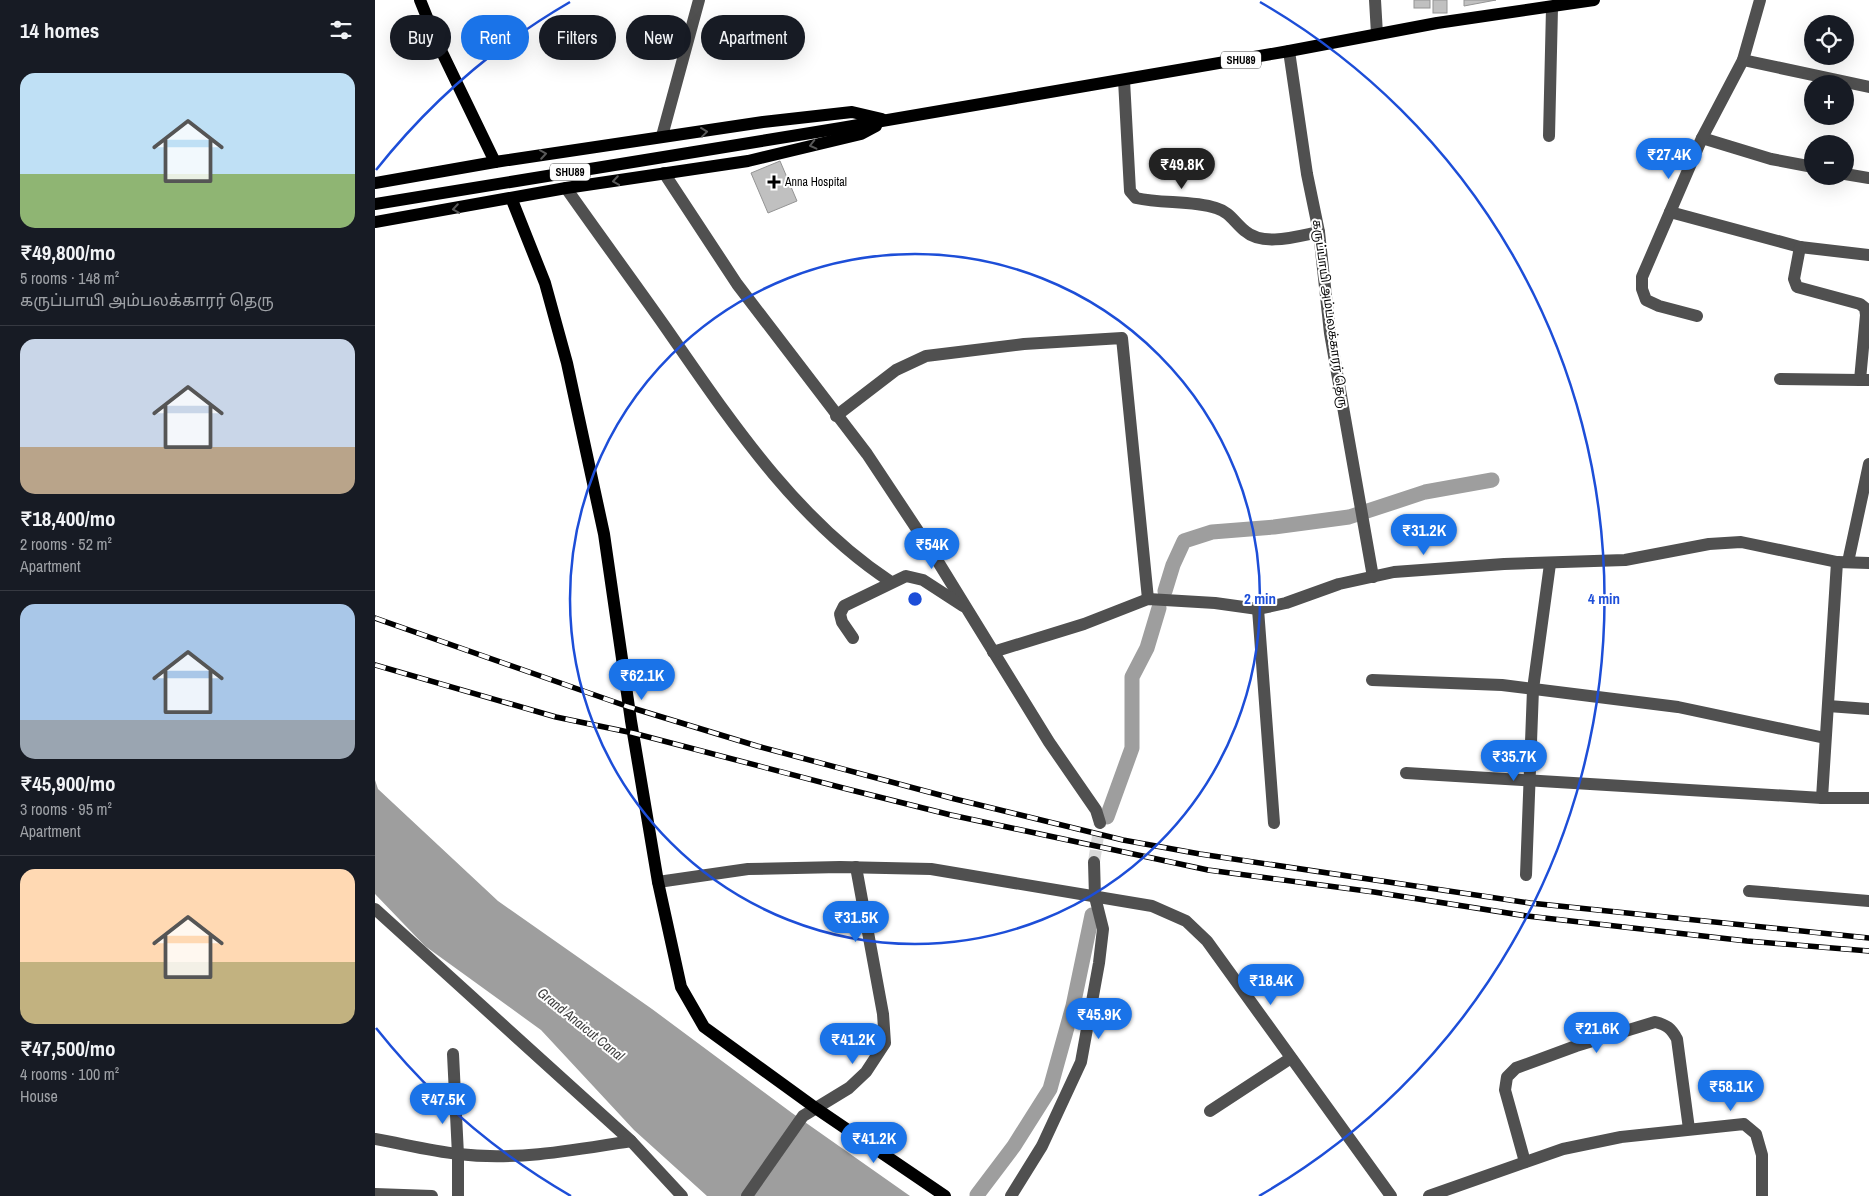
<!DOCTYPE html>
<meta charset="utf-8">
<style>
:root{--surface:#171b24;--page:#20242c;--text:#f1f3f6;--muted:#9ea1a6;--line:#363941;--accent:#1a73e8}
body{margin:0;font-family:"Archivo Narrow","Noto Sans Tamil",sans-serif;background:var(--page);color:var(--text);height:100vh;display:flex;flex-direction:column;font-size:19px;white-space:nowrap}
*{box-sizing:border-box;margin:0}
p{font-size:16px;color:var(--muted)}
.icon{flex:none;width:28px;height:28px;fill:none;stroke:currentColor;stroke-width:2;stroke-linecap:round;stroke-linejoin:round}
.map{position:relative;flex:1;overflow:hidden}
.details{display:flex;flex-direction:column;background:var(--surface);width:375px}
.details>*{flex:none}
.guide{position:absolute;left:15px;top:15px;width:475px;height:45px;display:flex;gap:10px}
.fabs{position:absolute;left:1429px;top:15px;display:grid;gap:10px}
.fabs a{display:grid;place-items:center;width:50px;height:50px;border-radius:50%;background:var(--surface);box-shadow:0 5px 20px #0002;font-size:25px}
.price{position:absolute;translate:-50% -42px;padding:0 11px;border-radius:18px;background:var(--accent);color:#fff;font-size:16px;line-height:32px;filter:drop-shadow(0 1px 2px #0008)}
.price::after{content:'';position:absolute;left:50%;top:30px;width:15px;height:11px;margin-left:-8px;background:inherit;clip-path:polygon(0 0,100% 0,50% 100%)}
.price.current{background:#222;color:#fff}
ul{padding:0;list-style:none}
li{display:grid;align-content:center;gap:10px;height:265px;padding:0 20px}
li+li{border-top:1px solid var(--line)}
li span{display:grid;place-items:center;height:155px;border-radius:15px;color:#555}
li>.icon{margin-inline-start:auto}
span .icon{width:90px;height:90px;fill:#fffc;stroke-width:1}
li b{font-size:21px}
h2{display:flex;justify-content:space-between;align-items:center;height:60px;padding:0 20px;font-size:21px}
.chip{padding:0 18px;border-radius:22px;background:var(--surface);box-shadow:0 5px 20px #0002;font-size:18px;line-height:45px}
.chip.current{background:var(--accent);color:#fff}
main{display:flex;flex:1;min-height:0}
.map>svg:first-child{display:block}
</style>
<main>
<section class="details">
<h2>14 homes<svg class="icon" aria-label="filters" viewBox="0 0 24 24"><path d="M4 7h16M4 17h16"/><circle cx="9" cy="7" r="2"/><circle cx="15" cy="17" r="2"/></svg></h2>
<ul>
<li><span style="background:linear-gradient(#bfe0f5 65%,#8fb573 0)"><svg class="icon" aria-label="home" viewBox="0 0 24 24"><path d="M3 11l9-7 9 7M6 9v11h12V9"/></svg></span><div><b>₹49,800/mo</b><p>5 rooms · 148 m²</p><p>கருப்பாயி அம்பலக்காரர் தெரு</p></div></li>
<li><span style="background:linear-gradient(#c9d6e8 70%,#b9a48a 0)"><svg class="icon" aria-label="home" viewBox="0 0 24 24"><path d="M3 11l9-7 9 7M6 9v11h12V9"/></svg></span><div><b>₹18,400/mo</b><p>2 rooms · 52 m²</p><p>Apartment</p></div></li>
<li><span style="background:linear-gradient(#a9c7e8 75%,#9aa5b1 0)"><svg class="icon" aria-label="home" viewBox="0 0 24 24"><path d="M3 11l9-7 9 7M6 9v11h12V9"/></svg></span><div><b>₹45,900/mo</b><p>3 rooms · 95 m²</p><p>Apartment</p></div></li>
<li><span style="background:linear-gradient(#ffd9b3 60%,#c2b280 0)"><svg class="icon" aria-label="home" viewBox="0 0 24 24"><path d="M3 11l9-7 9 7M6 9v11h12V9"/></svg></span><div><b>₹47,500/mo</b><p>4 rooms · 100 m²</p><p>House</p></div></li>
</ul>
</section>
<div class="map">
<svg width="1494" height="1196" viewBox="0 0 1494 1196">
<rect width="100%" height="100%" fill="#fff"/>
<polygon fill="#9e9e9e" points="0,780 3,789 123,901 277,1009 417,1113 535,1196 332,1196 259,1130 166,1030 50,946 0,894"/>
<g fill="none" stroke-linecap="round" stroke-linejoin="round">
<g stroke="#9e9e9e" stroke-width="15">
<polyline points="790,591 798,565 809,541 837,532 899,527 974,517 1050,492 1117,480"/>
<polyline points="732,817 757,748 757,677 772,648 784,608"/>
<polyline points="602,1195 639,1146 675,1089 698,1006 717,915"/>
</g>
</g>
<g fill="#c0c0c0" stroke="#949494">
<rect x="1039" y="0" width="16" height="8"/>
<rect x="1058" y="0" width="14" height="13"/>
<polygon points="1089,0 1121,0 1089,6"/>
<polygon points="405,161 422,201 393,213 376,173"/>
</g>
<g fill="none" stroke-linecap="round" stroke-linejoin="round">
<polyline stroke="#d9d9d9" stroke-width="12" stroke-dasharray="12 6" stroke-linecap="butt" points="719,862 725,823"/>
<g stroke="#505050" stroke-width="12">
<polyline points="1000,0 1002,34"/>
<polyline points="914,51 932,174 944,232 955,333 998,577"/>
<polyline points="1368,60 1494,87"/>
<path d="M749,80L755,191L761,198C787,204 816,200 841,208C855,212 859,222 870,231C888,247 923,236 944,232"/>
<polyline points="287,136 324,0"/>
<polyline points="1174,136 1177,8"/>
<polyline points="1327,138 1396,159 1438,167"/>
<polyline points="289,173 362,284 492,454 557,552 674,742 721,810 725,823"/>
<polyline points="1470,174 1494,178"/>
<path d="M191,188C224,235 258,281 291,328C355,420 420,519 516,582"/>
<polyline points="1295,212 1425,247 1494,255"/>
<polyline points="1425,247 1419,279 1422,287 1485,304 1490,308 1491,315 1485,380 1494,380"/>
<polyline points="1322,316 1284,306 1271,300 1267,289 1267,277 1327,138 1368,60 1385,0"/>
<polyline points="1405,379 1485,380"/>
<polyline points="461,416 521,370 551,356 649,344 747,338 773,599"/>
<polyline points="1473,562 1494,464"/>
<polyline points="883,609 899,823"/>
<polyline points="478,638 467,622 465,614 469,606 531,576 548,580 588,606"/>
<polyline points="618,652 709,624 773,599 840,603 883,609 911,603 964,584 1019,572 1129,564 1250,560 1334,544 1366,542 1462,562 1494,563"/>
<polyline points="997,680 1127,685 1303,707 1450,738"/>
<polyline points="1453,706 1494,709"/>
<polyline points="1031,773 1447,798 1494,798"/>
<polyline points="1447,798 1462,562"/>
<polyline points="1151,875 1158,689 1175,564"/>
<polyline points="283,882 373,869 465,867 556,869 777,906 811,921 832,941 1016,1196"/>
<polyline points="1374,891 1494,901"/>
<polyline points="0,909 256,1141 307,1196"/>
<polyline points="78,1054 83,1155 83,1196"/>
<polyline points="835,1111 916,1058"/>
<path d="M0,1139C28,1144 56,1151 83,1154C141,1161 200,1150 256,1141"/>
<path d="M1150,1162L1130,1090L1132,1077L1141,1068L1201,1046L1280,1022C1292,1025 1296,1028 1302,1039L1314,1129"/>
<polyline points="0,1194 57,1196"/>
<polyline points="372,1196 428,1116 474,1088 491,1072 510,1043 508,1014 481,867"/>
<polyline points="636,1196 667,1146 706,1062 724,963 728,929 720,897 719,862"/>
<polyline points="1054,1196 1188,1149 1246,1137 1369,1124 1381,1134 1387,1155 1387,1196"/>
</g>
<g stroke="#000" stroke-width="12">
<polyline points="45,0 62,42 120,162"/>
<polyline points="0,183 120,162 388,122 477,112 507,119"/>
<polyline points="137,200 170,283 192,363 229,534 256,721 283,882 306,987 329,1027 442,1109 570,1196"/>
<polyline points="0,204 466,128 914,51 1062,23 1219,0"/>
<polyline points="0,222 191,188 373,161 486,134 501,126"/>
</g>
<g stroke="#000" stroke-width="5.5">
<g id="rail">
<polyline points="0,618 254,707 382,746 580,799 748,840 825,854 1155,903 1494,938"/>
<polyline points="0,665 181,717 258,733 472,789 576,815 833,870 999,892 1152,916 1372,941 1494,951"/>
</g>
</g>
<use href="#rail" stroke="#fff" stroke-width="4" stroke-dasharray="11" stroke-linecap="butt"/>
</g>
<defs><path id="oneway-chevron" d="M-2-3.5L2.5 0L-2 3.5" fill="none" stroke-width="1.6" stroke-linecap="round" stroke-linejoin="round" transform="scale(1.25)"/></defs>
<g stroke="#595959">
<use href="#oneway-chevron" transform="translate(329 132) rotate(-7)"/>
<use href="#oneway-chevron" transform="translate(438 145) rotate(166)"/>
<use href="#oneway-chevron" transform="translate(168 154) rotate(-9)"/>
<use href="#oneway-chevron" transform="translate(241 181) rotate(171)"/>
<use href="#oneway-chevron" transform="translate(81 209) rotate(171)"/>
</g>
<g fill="none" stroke="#1d4ed8" stroke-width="2.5">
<circle cx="540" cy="599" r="345"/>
<path d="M196 1196A689 689 0 0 1 1 1028M1 170A689 689 0 0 1 195 2M885 2A689 689 0 0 1 884 1196"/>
</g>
<path fill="#000" stroke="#fff" stroke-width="2" d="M396.5 174.5h5v5h5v5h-5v5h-5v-5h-5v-5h5z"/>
<g text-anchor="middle" stroke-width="4" stroke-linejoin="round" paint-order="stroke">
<g fill="#fff" stroke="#4c4c4c" stroke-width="1">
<rect x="846" y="51.5" width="40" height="17" rx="4"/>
<rect x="175" y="163.5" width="40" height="17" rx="4"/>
</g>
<g font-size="11" font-weight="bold" fill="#000">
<text x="866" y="64">SHU89</text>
<text x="195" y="176">SHU89</text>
</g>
<g font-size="12" fill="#000" stroke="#fff" text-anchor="start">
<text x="410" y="186">Anna Hospital</text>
</g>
<g font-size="12" fill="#000" stroke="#fff">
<text transform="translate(955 314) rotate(82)" y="4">கருப்பாயி அம்பலக்காரர் தெரு</text>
</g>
<g font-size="14" font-style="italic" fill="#3f3f3f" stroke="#fff">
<text transform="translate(206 1024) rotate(39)" y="5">Grand Anaicut Canal</text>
</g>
</g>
<circle cx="540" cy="599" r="8" fill="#1d4ed8" stroke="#fff" stroke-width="2.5"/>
<g font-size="15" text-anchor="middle" font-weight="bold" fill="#1d4ed8" stroke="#fff" stroke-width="4" stroke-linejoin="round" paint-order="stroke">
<text x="885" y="604">2 min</text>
<text x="1229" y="604">4 min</text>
</g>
</svg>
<div class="fabs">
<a><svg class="icon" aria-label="locate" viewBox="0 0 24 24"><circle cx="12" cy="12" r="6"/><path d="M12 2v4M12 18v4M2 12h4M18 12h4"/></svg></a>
<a>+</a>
<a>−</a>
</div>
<b class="price" style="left:1294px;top:180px">₹27.4K</b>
<b class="price current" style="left:807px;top:190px">₹49.8K</b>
<b class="price" style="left:1049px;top:556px">₹31.2K</b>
<b class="price" style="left:557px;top:570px">₹54K</b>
<b class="price" style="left:267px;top:701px">₹62.1K</b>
<b class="price" style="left:1139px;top:782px">₹35.7K</b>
<b class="price" style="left:481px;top:943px">₹31.5K</b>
<b class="price" style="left:896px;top:1006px">₹18.4K</b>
<b class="price" style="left:724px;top:1040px">₹45.9K</b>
<b class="price" style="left:1222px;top:1054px">₹21.6K</b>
<b class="price" style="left:478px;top:1065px">₹41.2K</b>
<b class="price" style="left:1356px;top:1112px">₹58.1K</b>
<b class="price" style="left:68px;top:1125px">₹47.5K</b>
<b class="price" style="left:499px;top:1164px">₹41.2K</b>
<div class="guide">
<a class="chip">Buy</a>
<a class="chip current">Rent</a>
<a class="chip">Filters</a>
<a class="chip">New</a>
<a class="chip">Apartment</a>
</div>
</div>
</main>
